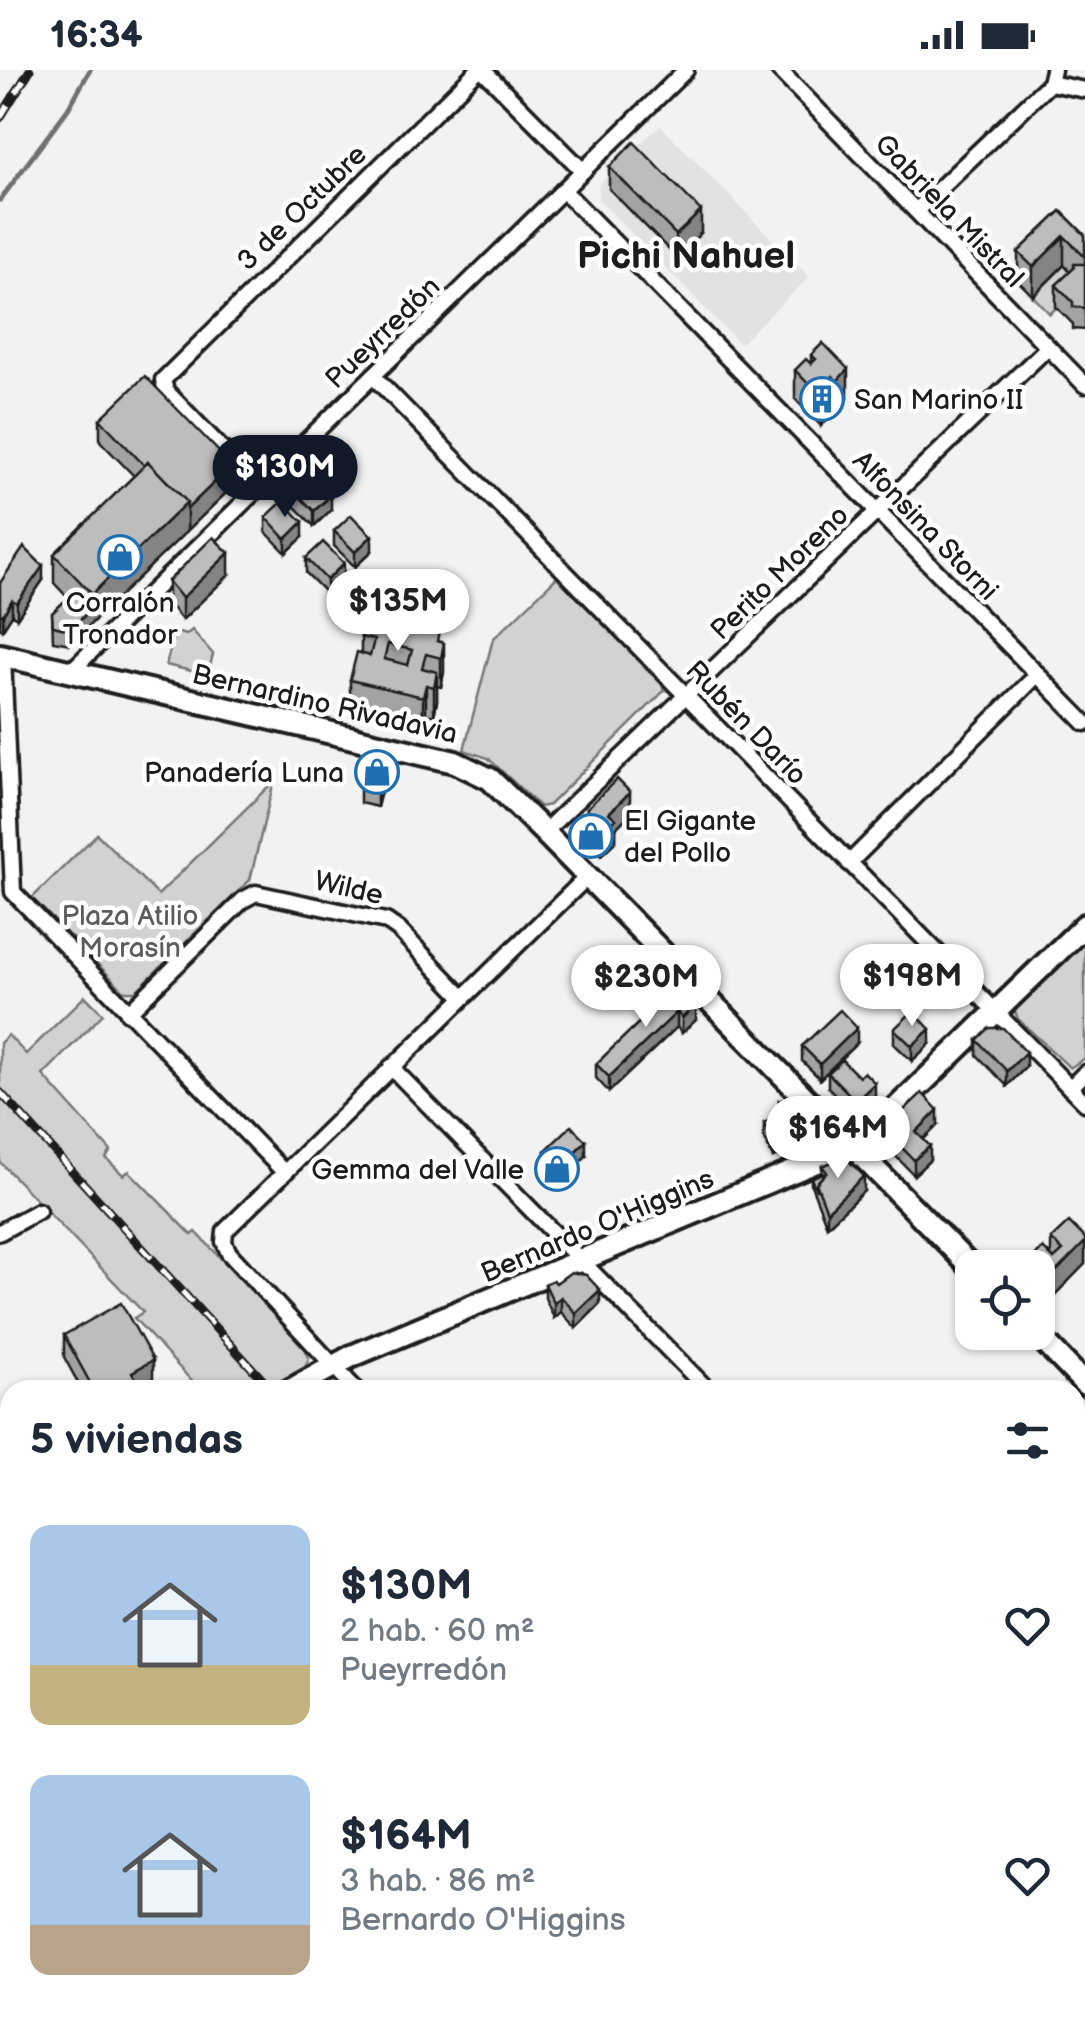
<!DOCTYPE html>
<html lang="es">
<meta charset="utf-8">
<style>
:root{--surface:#fff;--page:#f2f2f3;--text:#1f2937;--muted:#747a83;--accent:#111827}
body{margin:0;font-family:"Balsamiq Sans",sans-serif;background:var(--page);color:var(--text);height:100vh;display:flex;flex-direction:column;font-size:38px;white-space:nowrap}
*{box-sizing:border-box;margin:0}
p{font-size:32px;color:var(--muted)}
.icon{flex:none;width:55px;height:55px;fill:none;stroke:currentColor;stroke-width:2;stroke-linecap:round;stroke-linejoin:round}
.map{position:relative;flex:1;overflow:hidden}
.sheet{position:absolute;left:0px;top:1310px;width:1085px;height:642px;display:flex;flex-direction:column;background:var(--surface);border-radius:30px 30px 0 0;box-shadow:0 2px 8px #0004}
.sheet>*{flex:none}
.fabs{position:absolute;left:955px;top:1180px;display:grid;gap:20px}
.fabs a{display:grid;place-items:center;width:100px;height:100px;border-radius:20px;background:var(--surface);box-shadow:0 2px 8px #0004;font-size:50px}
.price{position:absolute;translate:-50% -85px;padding:0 22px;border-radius:35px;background:#fff;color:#222;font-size:32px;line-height:65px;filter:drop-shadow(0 2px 5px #0008)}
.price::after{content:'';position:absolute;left:50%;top:60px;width:30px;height:22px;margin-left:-15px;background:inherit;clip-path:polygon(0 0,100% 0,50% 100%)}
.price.selected{background:var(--accent);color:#fff}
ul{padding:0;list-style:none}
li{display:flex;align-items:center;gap:30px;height:250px;padding:0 30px}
li span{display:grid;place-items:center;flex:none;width:280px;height:200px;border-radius:20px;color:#555}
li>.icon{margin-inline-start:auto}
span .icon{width:120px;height:120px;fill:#fffc;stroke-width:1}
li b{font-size:42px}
h2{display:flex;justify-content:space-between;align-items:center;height:120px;padding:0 30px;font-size:42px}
.status{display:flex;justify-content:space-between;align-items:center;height:70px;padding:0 50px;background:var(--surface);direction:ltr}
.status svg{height:28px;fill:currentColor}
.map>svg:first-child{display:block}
</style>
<div class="status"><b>16:34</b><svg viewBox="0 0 49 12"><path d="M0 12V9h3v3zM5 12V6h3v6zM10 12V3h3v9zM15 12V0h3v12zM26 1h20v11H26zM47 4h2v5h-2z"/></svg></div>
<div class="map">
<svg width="1085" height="1952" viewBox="0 0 1085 1952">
<rect width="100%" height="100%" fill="#f2f2f2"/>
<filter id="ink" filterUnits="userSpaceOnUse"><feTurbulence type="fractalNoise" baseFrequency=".01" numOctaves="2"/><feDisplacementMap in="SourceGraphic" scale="20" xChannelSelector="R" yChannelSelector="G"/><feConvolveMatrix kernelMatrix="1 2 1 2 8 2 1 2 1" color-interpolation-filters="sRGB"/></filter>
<g filter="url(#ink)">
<g fill="#e2e2e2">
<polygon points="660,55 809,207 740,274 598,129 599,114"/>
<polygon points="1085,1376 1085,1577 1075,1587 1075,1386"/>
</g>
<g fill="#d2d2d2" stroke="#777" stroke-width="2.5">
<polygon points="1064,195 1084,216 1074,220 1050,244 1033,226"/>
<polygon points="557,507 661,612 664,621 549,735 540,737 488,688 464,680 493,569"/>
<polygon points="192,560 213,584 208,605 166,595 175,562 186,565"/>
<polygon points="274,711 250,810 136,921 124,921 32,828 97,764 158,825"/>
<polygon points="1085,867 1085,988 1070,998 1018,949 1014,939"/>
<path d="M85,926L103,944L43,1005L111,1081L106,1088L123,1105L129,1101L192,1165L196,1162L305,1277L309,1289C294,1330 235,1320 200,1320L134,1248L143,1242L0,1092V973L8,965L26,984Z"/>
<polygon points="10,1500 10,1819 0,1824 0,1506"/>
<polygon points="1085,1577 1085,1696 1075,1695 1075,1587"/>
<polygon points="1085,1922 1085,1952 1032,1952 1049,1943 1075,1942 1075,1928"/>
<polygon points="950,1942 959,1952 779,1952 774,1943"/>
</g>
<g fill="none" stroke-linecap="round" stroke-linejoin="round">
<polyline stroke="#707070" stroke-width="5" points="0,130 68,39 90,0"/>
<g stroke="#1c1c1c" stroke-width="21">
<g id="street">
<polyline points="483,0 583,101"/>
<polyline points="779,0 1085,315"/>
<polyline points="1050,13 1085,20"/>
<polyline points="563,120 1085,653"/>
<polyline points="916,141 1050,13 1053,0"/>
<polyline points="373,306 1085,1033"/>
<polyline points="259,417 166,321 163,310 478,0"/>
<polyline points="3,586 13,822 283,1101"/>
<polyline points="70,602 686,0"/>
<polyline points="544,762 1048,277"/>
<polyline points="849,793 1038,604"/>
<polyline points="128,943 243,830 256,823 386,851 399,860 463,927"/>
<polyline points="391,997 708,1320"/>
<polyline points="1070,1018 1085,1003"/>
<polyline points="0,1162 38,1141"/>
<polyline points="356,1320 229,1183 224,1172 225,1161 588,806"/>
<polyline points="1075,1359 1085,1349"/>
<polyline points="1075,1713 1085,1724"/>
<polyline points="1075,1907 1085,1901"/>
<polyline points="248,1942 252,1952"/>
<polyline points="474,1942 480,1952"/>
<polyline points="961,1942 971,1952"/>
<polyline points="994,1952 1011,1942"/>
</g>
</g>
<g stroke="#1c1c1c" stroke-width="28">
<g id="secondary">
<polyline points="0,585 455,692 490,709 544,762 972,1198"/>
<polyline points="1035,1262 1085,1314"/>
<polyline points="290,1320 352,1286 840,1082 886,1048 1085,855"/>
<polyline points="0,1485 10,1480"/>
</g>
</g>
<use href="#street" stroke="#fff" stroke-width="14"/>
<use href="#secondary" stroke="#fff" stroke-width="20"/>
<g stroke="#1c1c1c" stroke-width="9">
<g id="rail">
<polyline points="0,48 30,0"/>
<polyline points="0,1022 272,1320"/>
<polyline points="846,1942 855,1952"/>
</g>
</g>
<use href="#rail" stroke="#fff" stroke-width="5" stroke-dasharray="15" stroke-linecap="butt"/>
</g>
<g fill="#a3a3a3" stroke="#1c1c1c" stroke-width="2.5">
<polygon points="609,97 701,163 676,187 609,119"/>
<polygon points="1061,141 1085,165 1085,260 1073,259 1073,254 1056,237 1056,215 1070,202 1064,195 1033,226 1018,211 1018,182"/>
<polygon points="823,273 848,328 837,340 832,336 832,344 821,356 795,329 795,300 811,294 811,285"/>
<polygon points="100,349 227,422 70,574 53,571 52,543 68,528 54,513 54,484 134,406 100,371"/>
<polygon points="293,420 331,440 314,456 293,435"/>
<polygon points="266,447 303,467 286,483 266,462"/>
<polygon points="334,461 372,481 355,497 334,476"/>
<polygon points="306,488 344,508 327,524 306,503"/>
<polygon points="229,505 182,550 168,533 168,511"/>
<polygon points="43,510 17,548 12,545 3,559 0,559 0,513"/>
<polygon points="361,567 440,572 444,602 441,617 437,616 437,631 434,646 426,644 423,656 350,639 350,610 361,583"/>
<polygon points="386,700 377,737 360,733 360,718"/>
<polygon points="587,738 630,744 616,758 616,771 601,785 587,771"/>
<polygon points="677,916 696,950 682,963 677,957 609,1022 596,1008 596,994"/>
<polygon points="894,959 930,974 912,991 894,974"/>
<polygon points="977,970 1026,997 1007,1016 977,985"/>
<polygon points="857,973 820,1009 802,991 802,976"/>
<polygon points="828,1003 875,1028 856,1046 828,1017"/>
<polygon points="779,1031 810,1066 808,1076 773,1088 764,1067 764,1053 780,1046"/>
<polygon points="938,1055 924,1069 930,1090 914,1105 884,1074 884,1059"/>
<polygon points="545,1081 586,1086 560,1111 545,1096"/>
<polygon points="822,1096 864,1121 827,1156 811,1115 811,1108 822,1103"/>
<polygon points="1085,1168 1085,1194 1043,1237 1038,1231 1038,1198 1025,1196 1051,1186 1051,1169"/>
<polygon points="556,1213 600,1234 576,1258 561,1242 554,1248 545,1228 545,1214"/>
<polygon points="64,1265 153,1312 142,1320 82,1320 64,1287"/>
<polygon points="1085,1391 1085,1495 1075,1454 1075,1400"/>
<polygon points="1075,1722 1085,1733 1085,1789 1076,1797 1075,1796"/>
<polygon points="1085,1803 1085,1833 1079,1838 1075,1834 1075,1806"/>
<polygon points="335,1942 365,1942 366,1952 335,1952"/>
</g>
<g fill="#848484" stroke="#1c1c1c" stroke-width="2.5">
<polygon points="701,141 701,163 676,187 676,165"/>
<polygon points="1064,166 1064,195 1033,226 1033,197"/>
<polygon points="848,299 848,328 837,340 837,311"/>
<polygon points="833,306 832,344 821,356 821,327 828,311"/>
<polygon points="227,400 227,422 187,461 187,439"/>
<polygon points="331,425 331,440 314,456 314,441"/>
<polygon points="187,432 187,461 70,574 70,560 92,538 92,524"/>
<polygon points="303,452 303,467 286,483 286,469"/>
<polygon points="372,466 372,481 355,497 355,482"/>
<polygon points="229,483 229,505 182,550 182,528"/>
<polygon points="344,493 344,508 327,524 327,510"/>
<polygon points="43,496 43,510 17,548 17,533"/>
<polygon points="12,530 12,545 3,559 3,545"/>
<polygon points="444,573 444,602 441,617 441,588"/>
<polygon points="437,602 437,631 434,646 434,617"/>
<polygon points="426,615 426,644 423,656 423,627"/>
<polygon points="386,685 386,700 377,737 377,722"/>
<polygon points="630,722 630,744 616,758 616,771 601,785 601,763 609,743"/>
<polygon points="696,935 696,950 682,963 682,948"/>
<polygon points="677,942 677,957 609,1022 609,1007"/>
<polygon points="857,958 857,973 820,1009 820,994"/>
<polygon points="930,959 930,974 912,991 912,976"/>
<polygon points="1026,982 1026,997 1007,1016 1007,1001"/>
<polygon points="875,1013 875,1028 856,1046 856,1031"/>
<polygon points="938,1040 938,1055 916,1076 916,1062"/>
<polygon points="810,1051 808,1076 773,1088 773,1073"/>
<polygon points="586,1071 586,1086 560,1111 560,1096"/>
<polygon points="930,1076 930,1090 914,1105 914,1090"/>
<polygon points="864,1106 864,1121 827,1156 827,1141"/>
<polygon points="1085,1172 1085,1194 1043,1237 1043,1215"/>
<polygon points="600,1220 600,1234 576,1258 576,1243"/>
<polygon points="561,1227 561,1242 554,1248 554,1233"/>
<polygon points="153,1290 153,1312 140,1320 132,1302"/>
<polygon points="1085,1473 1085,1495 1075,1505 1075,1483"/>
<polygon points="1085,1746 1085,1758 1083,1755 1083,1770 1078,1775 1078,1753"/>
<polygon points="1085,1775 1085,1789 1076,1797 1076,1783"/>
<polygon points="1085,1818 1085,1833 1079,1838 1079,1824"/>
<polygon points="78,1942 117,1942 100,1952 61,1952"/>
<polygon points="366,1945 366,1952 353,1952"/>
</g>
<g fill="#bdbdbd" stroke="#1c1c1c" stroke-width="2.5" fill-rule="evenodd">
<polygon points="634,72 701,141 676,165 609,97"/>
<polygon points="1061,141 1085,165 1085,187 1064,166 1033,197 1018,182"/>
<polygon points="1074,194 1085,194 1085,238 1073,237 1073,232 1056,215 1074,198"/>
<polygon points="823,273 848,299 837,311 833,306 828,311 832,316 821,327 795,300 806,289 811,294 816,289 811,285"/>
<polygon points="145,306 226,389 227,400 187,439 187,432 148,392 145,396 100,349"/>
<polygon points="148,392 187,432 92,524 54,484"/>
<polygon points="310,404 331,425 314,441 293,420"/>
<polygon points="283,431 303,452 286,469 266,447"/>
<polygon points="351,445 372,466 355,482 334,461"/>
<polygon points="213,467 229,483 182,528 168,511"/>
<polygon points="323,472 344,493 327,510 306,488"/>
<polygon points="24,477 43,496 17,533 12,530 3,545 0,544 0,513"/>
<polygon points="75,521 92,538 70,560 53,556 52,543"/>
<path d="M368,539L440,557L437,571L444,573L441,588L426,584L422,598L437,602L434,617L426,615L423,627L350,610L357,582L370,586L374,570L361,567ZM388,574L412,580L408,595L384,589Z"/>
<polygon points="369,681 386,685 377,722 360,718"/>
<polygon points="617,709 630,722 609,743 616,749 601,763 587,749 587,738"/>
<polygon points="677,916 696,935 682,948 677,942 609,1007 596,994"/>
<polygon points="840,940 857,958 820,994 802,976"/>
<polygon points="913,941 930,959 912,976 894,959"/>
<polygon points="989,958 1003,958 1026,982 1007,1001 977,970"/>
<polygon points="842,990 859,1007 864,1002 875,1013 856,1031 828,1003"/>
<polygon points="922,1023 938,1040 916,1062 930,1076 914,1090 884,1059"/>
<polygon points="787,1028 810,1051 808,1061 773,1073 764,1053 785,1044 779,1031"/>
<polygon points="571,1056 586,1071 560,1096 545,1081"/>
<polygon points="839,1089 849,1091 864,1106 827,1141 816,1113 827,1102 822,1096"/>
<polygon points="822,1103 824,1105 816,1113 816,1120 811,1108"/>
<polygon points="1069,1152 1085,1168 1085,1172 1043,1215 1038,1209 1038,1198 1025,1196 1043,1178 1054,1189 1063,1181 1051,1169"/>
<polygon points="571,1202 586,1205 600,1220 576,1243 561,1227 554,1233 545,1214 553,1210 556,1213"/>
<polygon points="121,1233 153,1290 132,1302 142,1320 94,1320 64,1265"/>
<polygon points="1085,1391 1085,1442 1075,1432 1075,1400"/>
<polygon points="1085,1447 1085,1473 1075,1483 1075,1457"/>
<polygon points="1075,1722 1085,1733 1085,1746 1078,1753 1075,1750"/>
<polygon points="1079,1758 1085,1765 1085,1775 1076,1783 1075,1762"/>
<polygon points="1082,1799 1085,1803 1085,1818 1079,1824 1075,1819 1075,1806"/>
<polygon points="10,1843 10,1893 6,1895 0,1883 0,1848"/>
<polygon points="0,1883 6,1895 10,1893 10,1942 78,1942 61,1952 0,1952"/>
<polygon points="336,1942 365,1942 366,1945 353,1952 342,1952"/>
<polygon points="741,1942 771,1942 777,1952 724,1952"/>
</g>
</g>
<defs>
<g id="building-ring" transform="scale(2.25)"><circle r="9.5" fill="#fff" stroke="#1f6fb2" stroke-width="1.5"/><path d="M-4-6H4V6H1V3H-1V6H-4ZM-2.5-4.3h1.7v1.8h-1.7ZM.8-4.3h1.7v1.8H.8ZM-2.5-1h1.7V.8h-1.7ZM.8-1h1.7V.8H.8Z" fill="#1f6fb2"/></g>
<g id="shop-ring" transform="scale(2.25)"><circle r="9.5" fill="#fff" stroke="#1f6fb2" stroke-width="1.5"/><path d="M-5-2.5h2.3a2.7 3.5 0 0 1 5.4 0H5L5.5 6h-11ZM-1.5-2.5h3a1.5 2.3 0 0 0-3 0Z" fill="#1f6fb2"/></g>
</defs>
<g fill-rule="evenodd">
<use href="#building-ring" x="822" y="329"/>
<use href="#shop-ring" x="120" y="487"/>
<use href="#shop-ring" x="377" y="702"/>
<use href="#shop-ring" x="591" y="766"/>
<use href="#shop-ring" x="557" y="1099"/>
</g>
<g text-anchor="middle" stroke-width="9" stroke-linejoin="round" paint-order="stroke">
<g font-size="28" fill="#1c1c1c" stroke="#fff">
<text transform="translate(301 137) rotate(-44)" y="10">3 de Octubre</text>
<text transform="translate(950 140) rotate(46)" y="10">Gabriela Mistral</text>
<text transform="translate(382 262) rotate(-44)" y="10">Pueyrredón</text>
<text transform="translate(926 455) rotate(46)" y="10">Alfonsina Storni</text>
<text transform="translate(779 502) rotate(-44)" y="10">Perito Moreno</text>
<text transform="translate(325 633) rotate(13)" y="10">Bernardino Rivadavia</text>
<text transform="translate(747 652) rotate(46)" y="10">Rubén Darío</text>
<text transform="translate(349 817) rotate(13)" y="10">Wilde</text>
<text transform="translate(597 1155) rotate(-23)" y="10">Bernardo O'Higgins</text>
</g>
<g font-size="28" fill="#1c1c1c" stroke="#fff" text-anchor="start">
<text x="854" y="339">San Marino II</text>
<text x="120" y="542" text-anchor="middle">Corralón<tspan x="120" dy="32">Tronador</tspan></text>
<text x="344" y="712" text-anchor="end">Panadería Luna</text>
<text x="624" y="760">El Gigante<tspan x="624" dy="32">del Pollo</tspan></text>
<text x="524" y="1109" text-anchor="end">Gemma del Valle</text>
</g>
<g font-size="28" fill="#5c5c5c" stroke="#fff">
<text x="130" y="855">Plaza Atilio<tspan x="130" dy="32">Morasín</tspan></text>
</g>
<g font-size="38" font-weight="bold" fill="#1c1c1c" stroke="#fff">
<text x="686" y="198">Pichi Nahuel</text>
</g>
</g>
</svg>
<div class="fabs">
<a><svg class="icon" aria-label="locate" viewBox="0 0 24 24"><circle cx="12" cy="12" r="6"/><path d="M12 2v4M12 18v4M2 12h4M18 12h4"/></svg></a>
</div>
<b class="price selected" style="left:285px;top:450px">$130M</b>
<b class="price" style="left:398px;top:584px">$135M</b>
<b class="price" style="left:912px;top:959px">$198M</b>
<b class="price" style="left:646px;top:960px">$230M</b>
<b class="price" style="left:838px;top:1111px">$164M</b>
<section class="sheet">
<h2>5 viviendas<svg class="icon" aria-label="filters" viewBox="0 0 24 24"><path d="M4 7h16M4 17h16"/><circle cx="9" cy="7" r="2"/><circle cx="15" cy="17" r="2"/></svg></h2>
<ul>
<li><span style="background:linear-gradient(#a9c7e8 70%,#c2b280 0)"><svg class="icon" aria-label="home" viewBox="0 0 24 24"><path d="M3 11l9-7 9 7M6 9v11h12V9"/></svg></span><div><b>$130M</b><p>2 hab. · 60 m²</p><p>Pueyrredón</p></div><svg class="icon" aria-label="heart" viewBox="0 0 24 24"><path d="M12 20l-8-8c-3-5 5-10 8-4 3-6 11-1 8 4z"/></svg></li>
<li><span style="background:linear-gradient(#a9c7e8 75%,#b9a48a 0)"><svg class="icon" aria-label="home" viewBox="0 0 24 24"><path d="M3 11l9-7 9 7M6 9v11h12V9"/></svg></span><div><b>$164M</b><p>3 hab. · 86 m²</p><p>Bernardo O'Higgins</p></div><svg class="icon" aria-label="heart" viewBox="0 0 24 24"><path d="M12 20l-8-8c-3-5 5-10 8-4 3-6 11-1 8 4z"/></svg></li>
</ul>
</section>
</div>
